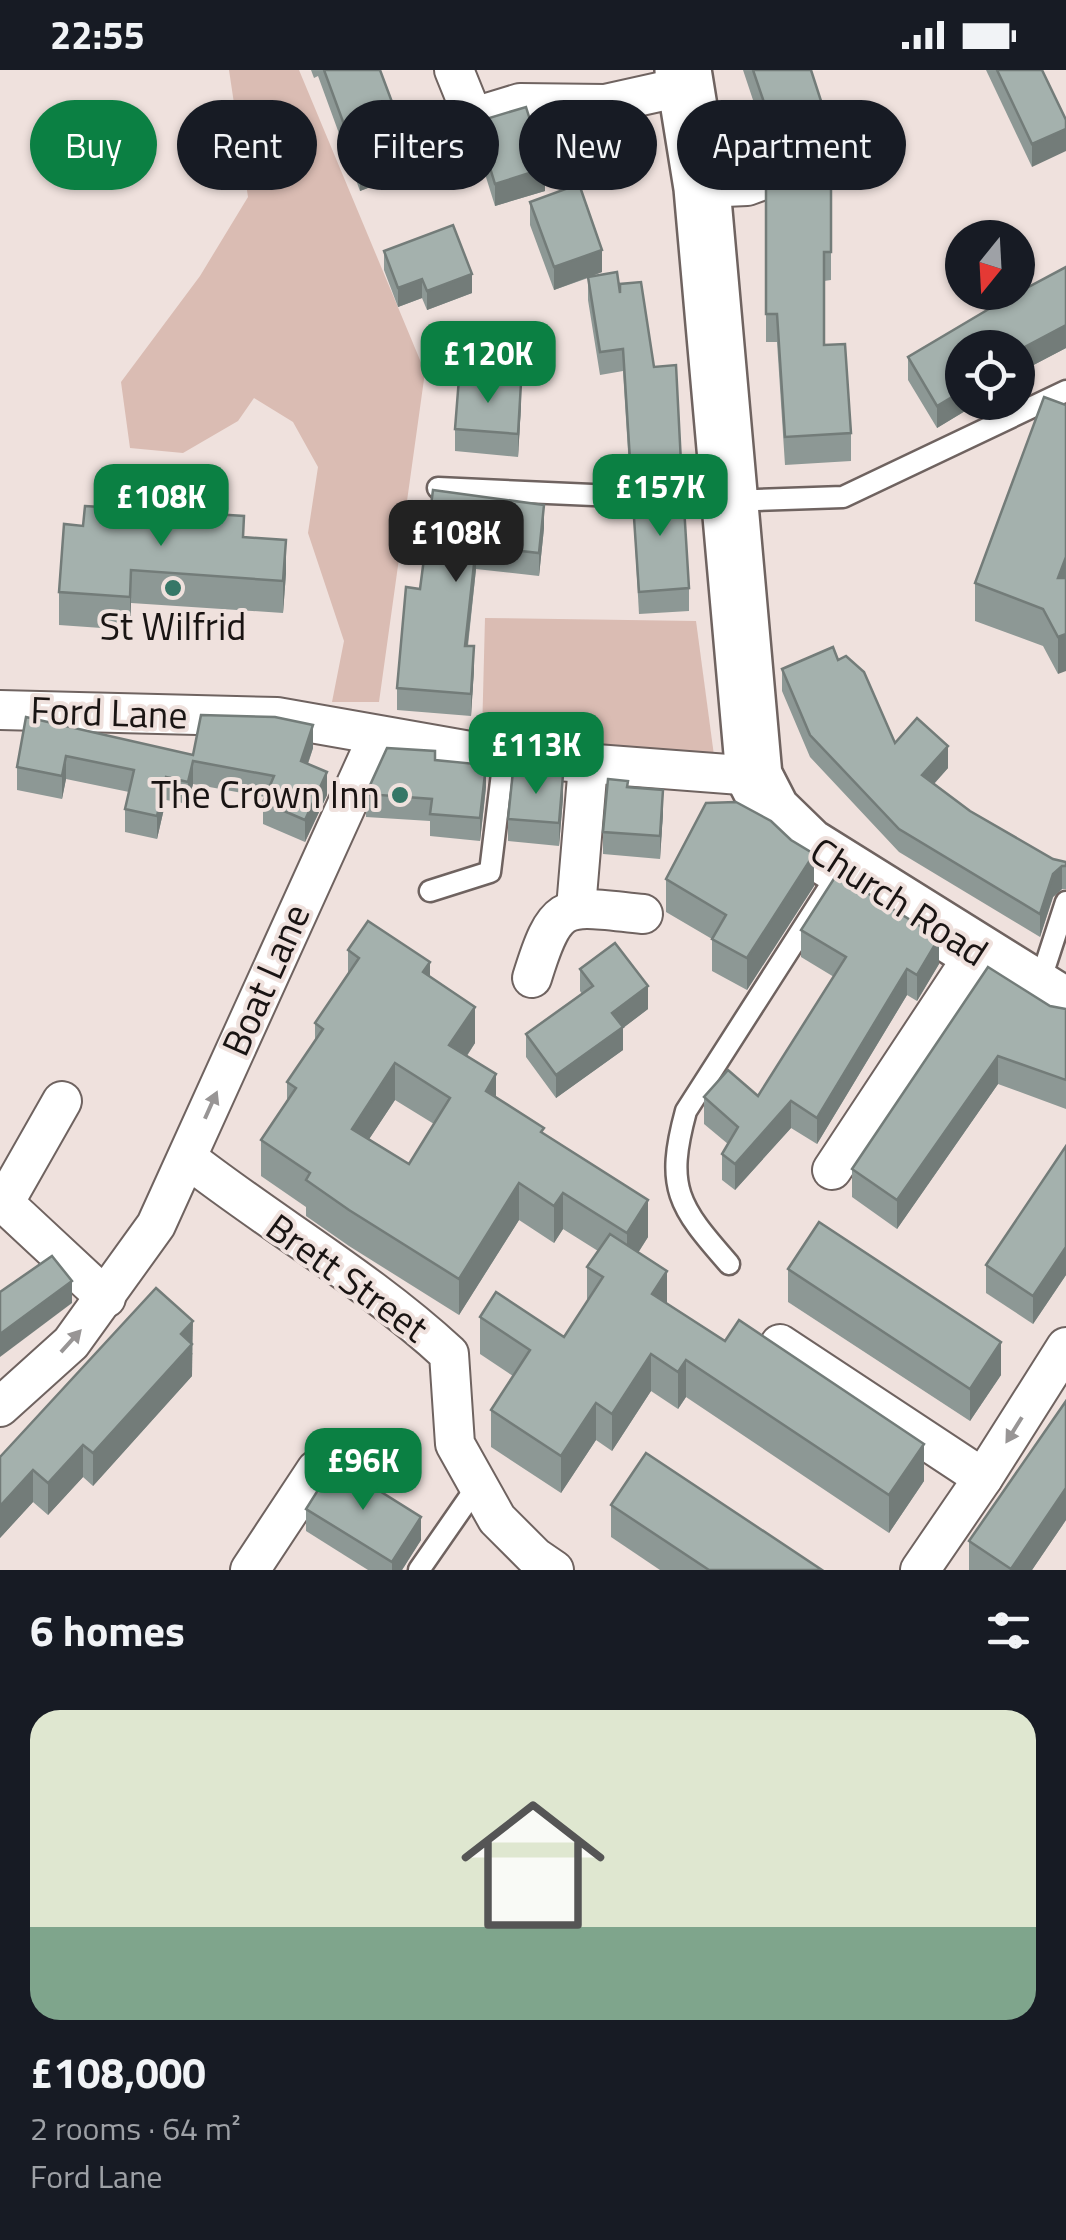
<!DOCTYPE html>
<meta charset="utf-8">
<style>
:root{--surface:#171b24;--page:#242831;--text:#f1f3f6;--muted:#9ea1a6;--line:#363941;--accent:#0b8043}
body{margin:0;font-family:"Titillium Web",sans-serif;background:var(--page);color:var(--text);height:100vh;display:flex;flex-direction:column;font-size:38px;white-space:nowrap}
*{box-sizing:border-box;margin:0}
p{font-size:32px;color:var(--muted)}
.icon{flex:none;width:55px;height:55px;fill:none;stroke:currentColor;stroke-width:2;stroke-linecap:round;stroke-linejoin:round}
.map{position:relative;height:1500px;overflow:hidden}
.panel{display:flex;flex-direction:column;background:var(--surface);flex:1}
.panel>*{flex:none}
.guide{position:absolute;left:30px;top:30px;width:1008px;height:90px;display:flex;gap:20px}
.needle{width:65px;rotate:198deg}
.buttons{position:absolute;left:945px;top:150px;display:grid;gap:20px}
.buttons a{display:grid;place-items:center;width:90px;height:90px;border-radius:50%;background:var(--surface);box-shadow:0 2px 8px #0004;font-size:50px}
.price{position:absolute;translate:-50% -85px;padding:0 22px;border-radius:20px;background:var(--accent);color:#fff;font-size:32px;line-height:65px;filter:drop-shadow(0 2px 5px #0008)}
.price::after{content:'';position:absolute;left:50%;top:60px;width:30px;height:22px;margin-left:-15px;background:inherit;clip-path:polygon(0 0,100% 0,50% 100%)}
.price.on{background:#222;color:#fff}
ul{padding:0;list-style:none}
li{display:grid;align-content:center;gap:20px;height:530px;padding:0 30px}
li+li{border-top:2px solid var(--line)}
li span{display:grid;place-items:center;height:310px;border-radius:30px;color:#555}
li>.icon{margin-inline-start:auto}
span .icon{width:180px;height:180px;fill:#fffc;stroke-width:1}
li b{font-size:42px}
h2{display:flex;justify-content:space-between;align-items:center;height:120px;padding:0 30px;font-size:42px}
.chip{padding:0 35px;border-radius:45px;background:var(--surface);box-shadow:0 2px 8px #0004;font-size:35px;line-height:90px}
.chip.on{background:var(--accent);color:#fff}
.status{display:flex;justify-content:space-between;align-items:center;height:70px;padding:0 50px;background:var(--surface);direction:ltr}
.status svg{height:28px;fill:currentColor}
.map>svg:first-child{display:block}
</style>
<div class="status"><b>22:55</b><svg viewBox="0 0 49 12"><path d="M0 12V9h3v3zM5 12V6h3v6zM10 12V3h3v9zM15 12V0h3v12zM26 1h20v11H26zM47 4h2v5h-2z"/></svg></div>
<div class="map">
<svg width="1066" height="1500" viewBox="0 0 1066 1500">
<rect width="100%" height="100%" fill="#efe1dd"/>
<g fill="#dabcb3">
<polygon points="229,0 299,0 425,302 379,632 332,632 344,571 308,463 318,397 293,352 254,328 238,351 183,383 130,378 121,312 200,206 248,127"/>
<polygon points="485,548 696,551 715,693 482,665"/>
</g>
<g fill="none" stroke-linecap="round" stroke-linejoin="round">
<g stroke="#6f6360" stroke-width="25">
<g id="lane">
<polyline points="438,418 728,431 843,427 1066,321"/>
<polyline points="430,821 490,802 504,687"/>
<polyline points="1038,918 1066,832"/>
<path d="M729,1194C678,1136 665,1118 686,1041L841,799"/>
<polyline points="419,1500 478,1415"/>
</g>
</g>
<g stroke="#6f6360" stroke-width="42">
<g id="street">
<polyline points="454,0 473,47"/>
<polyline points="438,58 520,33 605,34 686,16"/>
<polyline points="702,118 747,116 850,79"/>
<polyline points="0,640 277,647 504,687 754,706"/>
<polyline points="576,838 588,695"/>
<path d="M532,908C557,827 564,836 643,844"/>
<polyline points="62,1031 4,1133 106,1228"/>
<path d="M187,1088C273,1155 369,1210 449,1284L455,1374L497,1449L535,1487L554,1500"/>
<polyline points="832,1100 976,882"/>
<polyline points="780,1274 983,1408"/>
<polyline points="0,1337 71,1273 156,1155 378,666"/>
<polyline points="250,1500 316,1400"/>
<polyline points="920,1500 983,1408 1066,1277"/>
</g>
</g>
<g stroke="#6f6360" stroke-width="60">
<polyline id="secondary" points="683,0 702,118 754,706 772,741 808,776 1066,937"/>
</g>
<use href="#lane" stroke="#fff" stroke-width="20"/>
<use href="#street" stroke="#fff" stroke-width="38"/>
<use href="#secondary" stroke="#fff" stroke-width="55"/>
</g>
<g fill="#8d9895" fill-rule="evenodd">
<polygon points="311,0 380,0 395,63 384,66 391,109 360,121 318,6 314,8"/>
<polygon points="743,0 811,0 822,65 771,84"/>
<polygon points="986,0 1042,0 1032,97"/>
<polygon points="476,52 545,121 495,136 476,75"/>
<polygon points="766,114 831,114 831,210 824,211 824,275 851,363 851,391 785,395 777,272 766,272"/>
<polygon points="530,132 602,202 590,207 620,220 654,297 681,393 681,415 630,413 623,301 600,305 588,230 588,208 554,220 530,155"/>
<polygon points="384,181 472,223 427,240 422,228 398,237 384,200"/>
<polygon points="1066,197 1066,278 1024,300 1024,307 1018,310 1018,278 962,332 980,332 937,358 908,310 908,287"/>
<polygon points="1066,335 1058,604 1043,576 975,551 975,513"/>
<polygon points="521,336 518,387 455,381 455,359"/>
<polygon points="632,418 689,518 689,541 639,544"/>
<polygon points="433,420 544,458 539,506 476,499 468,576 474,599 471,646 397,640 397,618 420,519"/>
<polygon points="244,467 286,503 283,543 131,533 130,560 59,555 59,522"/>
<polygon points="838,590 895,673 948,698 934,714 970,741 1053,789 1066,792 1066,819 1062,819 1053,827 1040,867 899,782 810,687 782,621 782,599"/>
<polygon points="26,647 193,685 313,678 308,694 327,725 305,772 263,754 263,732 265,727 193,714 188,734 166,730 157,769 125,762 125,739 129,722 66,709 62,729 17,720 17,697"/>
<polygon points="435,690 486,717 480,771 430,766 430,751 366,747 366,724"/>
<polygon points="628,717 663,743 660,789 603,784 603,762"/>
<polygon points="563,728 559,776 508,771 508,749"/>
<polygon points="666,809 814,816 747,920 712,901 712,869 666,842"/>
<polygon points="801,860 939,894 917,931 907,925 817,1074 791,1058 735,1120 722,1110 722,1084 728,1074 704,1054 704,1027 758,1026 834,907 801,887"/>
<path d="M348,880L430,906L475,973L467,986L496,1028L544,1064L648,1167L638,1183L667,1233L924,1411L889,1463L686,1327L678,1339L651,1321L612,1381L596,1370L561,1423L491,1377V1340L513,1306L480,1284V1247L564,1267L587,1231V1197L598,1181L563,1159L554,1173L519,1150L459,1245L349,1176L306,1146V1137L261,1106V1070L287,1030V1012L315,970V953L348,903ZM395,1030L434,1054L409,1094L369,1069Z"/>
<polygon points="580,899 648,939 623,958 623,980 556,1028 526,987 526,964 582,924 580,921"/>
<polygon points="1050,936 1066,939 1066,1039 998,1014 897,1159 852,1127 852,1099"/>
<polygon points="1066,1076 1066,1205 1033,1254 986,1223 986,1195"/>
<polygon points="788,1199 1001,1305 970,1351 788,1232"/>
<polygon points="193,1283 192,1285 192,1306 93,1416 83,1407 48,1445 33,1432 0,1468 0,1387"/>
<polygon points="611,1435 822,1500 660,1500 611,1467"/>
<polygon points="306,1439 421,1470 402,1500 368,1500 306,1461"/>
<polygon points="1066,1450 1032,1500 969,1500 969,1471"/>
</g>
<g fill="#737c79">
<polygon points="822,34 822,65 771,84 771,53"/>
<polygon points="395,40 395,63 376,69 376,47"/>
<polygon points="1066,59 1066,81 1032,97 1032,74"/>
<polygon points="391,87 391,109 360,121 360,98"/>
<polygon points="545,98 545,121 495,136 495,114"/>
<polygon points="602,180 602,202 554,220 554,197"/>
<polygon points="472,204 472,223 427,240 427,221"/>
<polygon points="422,209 422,228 398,237 398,218"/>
<polygon points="1066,255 1066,278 1024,300 1024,307 1018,310 1018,288 1021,279"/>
<polygon points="521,313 521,336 518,387 518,364"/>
<polygon points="962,321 962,332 980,332 937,358 937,336"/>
<polygon points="544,435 544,458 539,506 539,483"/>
<polygon points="286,470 286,503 283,543 283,511"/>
<polygon points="476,476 476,499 465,598 465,576"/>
<polygon points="1066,487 1066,524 1058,508"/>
<polygon points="131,500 131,533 130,560 130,527"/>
<polygon points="1066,564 1066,601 1058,604 1058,567"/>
<polygon points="474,576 474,599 471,646 471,624"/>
<polygon points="313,655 313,678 301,713 301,691"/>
<polygon points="948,676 948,698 922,727 922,705"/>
<polygon points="66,686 66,709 62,729 62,706"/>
<polygon points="193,691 193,714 188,734 188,712"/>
<polygon points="486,695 486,717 480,771 480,748"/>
<polygon points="327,702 327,725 305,772 305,750"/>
<polygon points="563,705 563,728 559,776 559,753"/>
<polygon points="166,707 166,730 157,769 157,746"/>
<polygon points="663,720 663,743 660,789 660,766"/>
<polygon points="814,784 814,816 747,920 747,888"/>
<polygon points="1062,796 1062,819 1053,827 1040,867 1040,844 1053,804"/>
<polygon points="939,868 939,894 917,931 917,905"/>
<polygon points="430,892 430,929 423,902"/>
<polygon points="907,899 907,925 817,1074 817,1048"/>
<polygon points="648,916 648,939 623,958 623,980 556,1028 556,1005 612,943"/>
<polygon points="475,937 475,973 449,1012 449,975"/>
<polygon points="998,986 998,1014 897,1159 897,1130"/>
<polygon points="395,993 395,1030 352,1095 352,1059"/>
<polygon points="496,1004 496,1041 486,1021"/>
<polygon points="791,1031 791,1058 735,1120 735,1094"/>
<polygon points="519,1113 519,1150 459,1245 459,1209"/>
<polygon points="563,1123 563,1159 554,1173 554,1136"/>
<polygon points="648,1130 648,1167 627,1200 627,1163"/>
<polygon points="1066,1177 1066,1205 1033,1254 1033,1226"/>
<polygon points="667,1201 667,1239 652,1224"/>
<polygon points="72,1211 72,1233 0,1287 0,1264"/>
<polygon points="193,1251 192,1306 93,1416 93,1383 181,1264"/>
<polygon points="1001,1272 1001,1305 970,1351 970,1319"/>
<polygon points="651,1284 651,1321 612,1381 612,1344"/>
<polygon points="686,1290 686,1327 678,1339 678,1302"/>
<polygon points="596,1333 596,1370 561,1423 561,1386"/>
<polygon points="924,1374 924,1411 889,1463 889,1425"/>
<polygon points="83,1375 83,1407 48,1445 48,1413"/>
<polygon points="33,1400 33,1432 0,1468 0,1436"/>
<polygon points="1066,1418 1066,1450 1032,1500 1011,1500"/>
<polygon points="421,1447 421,1470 402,1500 392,1500 392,1492"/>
</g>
<g fill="#a4b1ad" stroke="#737c79" stroke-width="2.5" fill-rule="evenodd">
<polygon points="324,0 380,0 395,40 376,47 391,87 360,98"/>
<polygon points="753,0 811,0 822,34 771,53"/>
<polygon points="997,0 1042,0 1066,50 1066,59 1032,74"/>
<polygon points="526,37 545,98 495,114 476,52"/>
<polygon points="579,114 602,180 554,197 530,132"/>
<polygon points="766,114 831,114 831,182 824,182 824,275 845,274 851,363 785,367 777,244 766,244"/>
<polygon points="453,155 472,204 427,221 422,209 398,218 384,181"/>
<polygon points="1066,197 1066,255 1021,279 1024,284 1018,288 1018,278 962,278 962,321 937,336 908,287 1004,230"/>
<polygon points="617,202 620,223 620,214 641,212 654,297 676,295 681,393 630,390 623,279 600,282 588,207"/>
<polygon points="459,308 521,313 518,364 455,359"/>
<polygon points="1044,327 1066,335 1066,487 1058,508 1066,508 1066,564 1058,567 1043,539 975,513"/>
<polygon points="632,418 683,420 689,518 639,522"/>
<polygon points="433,420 544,435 539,483 476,476 465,576 474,576 471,624 397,618 406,517 420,519"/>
<polygon points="85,436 244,446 243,467 286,470 283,511 131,500 130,527 59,522 64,454 83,456"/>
<polygon points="833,577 838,590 846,586 864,602 895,673 917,648 948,676 922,705 970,741 1053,789 1066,792 1066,796 1062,796 1053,804 1040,844 899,759 810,665 782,599"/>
<polygon points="201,645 275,647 313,655 301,691 327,702 305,750 263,732 274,706 193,691 188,712 166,707 157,746 125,739 134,700 66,686 62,706 17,697 26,647 193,685"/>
<polygon points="387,678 435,681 435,690 486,695 480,748 430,744 432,729 366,724"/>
<polygon points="513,701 563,705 559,753 508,749"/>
<polygon points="608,709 628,711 627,717 663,720 660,766 603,762"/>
<polygon points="736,732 771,751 791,770 814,784 747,888 712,869 726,845 666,809 706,733"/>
<polygon points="837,804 939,868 917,905 907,899 817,1048 791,1031 735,1094 722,1084 738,1057 704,1027 728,1000 758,1026 846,887 801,860"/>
<path d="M368,851L430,892L423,902L475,937L449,975L496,1004L486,1021L544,1058L541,1062L648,1130L627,1163L563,1123L554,1136L519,1113L459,1209L349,1140L306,1110L310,1103L261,1070L296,1018L287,1012L323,959L315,953L359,888L348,880ZM395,993L450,1028L409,1094L352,1059Z"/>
<polygon points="615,873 648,916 612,943 623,957 556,1005 526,964 593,916 580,899"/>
<polygon points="988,897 1050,936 1066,939 1066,1010 998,986 897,1130 852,1099"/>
<polygon points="1066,1076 1066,1177 1033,1226 986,1195"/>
<polygon points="819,1152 1001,1272 970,1319 788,1199"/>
<polygon points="610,1164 667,1201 652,1224 725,1271 739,1250 924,1374 889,1425 686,1290 678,1302 651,1284 612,1344 596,1333 561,1386 491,1340 530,1280 480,1247 496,1222 564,1267 603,1207 587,1197"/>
<polygon points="52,1186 72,1211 0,1264 0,1222"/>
<polygon points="156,1218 193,1251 181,1264 192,1274 93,1383 83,1375 48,1413 33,1400 0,1436 0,1387"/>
<polygon points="1066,1331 1066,1418 1011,1499 969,1471"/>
<polygon points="646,1383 822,1500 709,1500 611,1435"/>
<polygon points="335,1393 421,1447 392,1492 306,1439"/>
</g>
<defs><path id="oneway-solid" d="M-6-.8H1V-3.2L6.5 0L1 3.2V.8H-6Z" transform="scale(2.5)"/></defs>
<g fill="#989595">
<use href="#oneway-solid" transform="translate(211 1035) rotate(-66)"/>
<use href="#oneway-solid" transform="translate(71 1271) rotate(-48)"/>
<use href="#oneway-solid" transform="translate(1014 1360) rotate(122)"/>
</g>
<g fill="#367767" stroke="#efe1dd" stroke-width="4">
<circle cx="173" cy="518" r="10"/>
<circle cx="400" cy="725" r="10"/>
</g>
<g text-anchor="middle" stroke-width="8" stroke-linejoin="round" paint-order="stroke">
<g font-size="38" fill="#191413" stroke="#efe1dd">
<text x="173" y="570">St Wilfrid</text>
<text x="380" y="738" text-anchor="end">The Crown Inn</text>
</g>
<g font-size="38" fill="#191413" stroke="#efe1dd">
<text transform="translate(109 643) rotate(2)" y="13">Ford Lane</text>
<text transform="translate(899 832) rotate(33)" y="13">Church Road</text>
<text transform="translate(266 910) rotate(-66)" y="13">Boat Lane</text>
<text transform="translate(347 1208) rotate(36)" y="13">Brett Street</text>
</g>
</g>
</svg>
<div class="buttons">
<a><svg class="needle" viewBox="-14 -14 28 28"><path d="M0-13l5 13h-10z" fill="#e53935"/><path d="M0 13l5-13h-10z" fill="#9ea1a6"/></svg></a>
<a><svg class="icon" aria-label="locate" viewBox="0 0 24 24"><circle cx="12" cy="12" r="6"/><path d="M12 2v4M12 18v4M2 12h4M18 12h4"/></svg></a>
</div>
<b class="price" style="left:488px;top:336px">£120K</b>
<b class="price" style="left:660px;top:469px">£157K</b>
<b class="price" style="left:161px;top:479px">£108K</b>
<b class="price on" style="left:456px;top:515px">£108K</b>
<b class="price" style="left:536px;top:727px">£113K</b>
<b class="price" style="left:363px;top:1443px">£96K</b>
<div class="guide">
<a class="chip on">Buy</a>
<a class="chip">Rent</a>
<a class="chip">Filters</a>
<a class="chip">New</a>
<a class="chip">Apartment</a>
</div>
</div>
<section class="panel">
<h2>6 homes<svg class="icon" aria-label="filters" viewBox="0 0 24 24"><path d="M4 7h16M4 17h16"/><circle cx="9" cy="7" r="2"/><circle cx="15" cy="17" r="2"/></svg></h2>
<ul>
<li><span style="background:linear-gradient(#dfe7d0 70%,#7fa58c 0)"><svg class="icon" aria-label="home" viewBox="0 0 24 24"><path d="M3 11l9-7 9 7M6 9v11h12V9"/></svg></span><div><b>£108,000</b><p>2 rooms · 64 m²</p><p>Ford Lane</p></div></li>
</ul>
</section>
